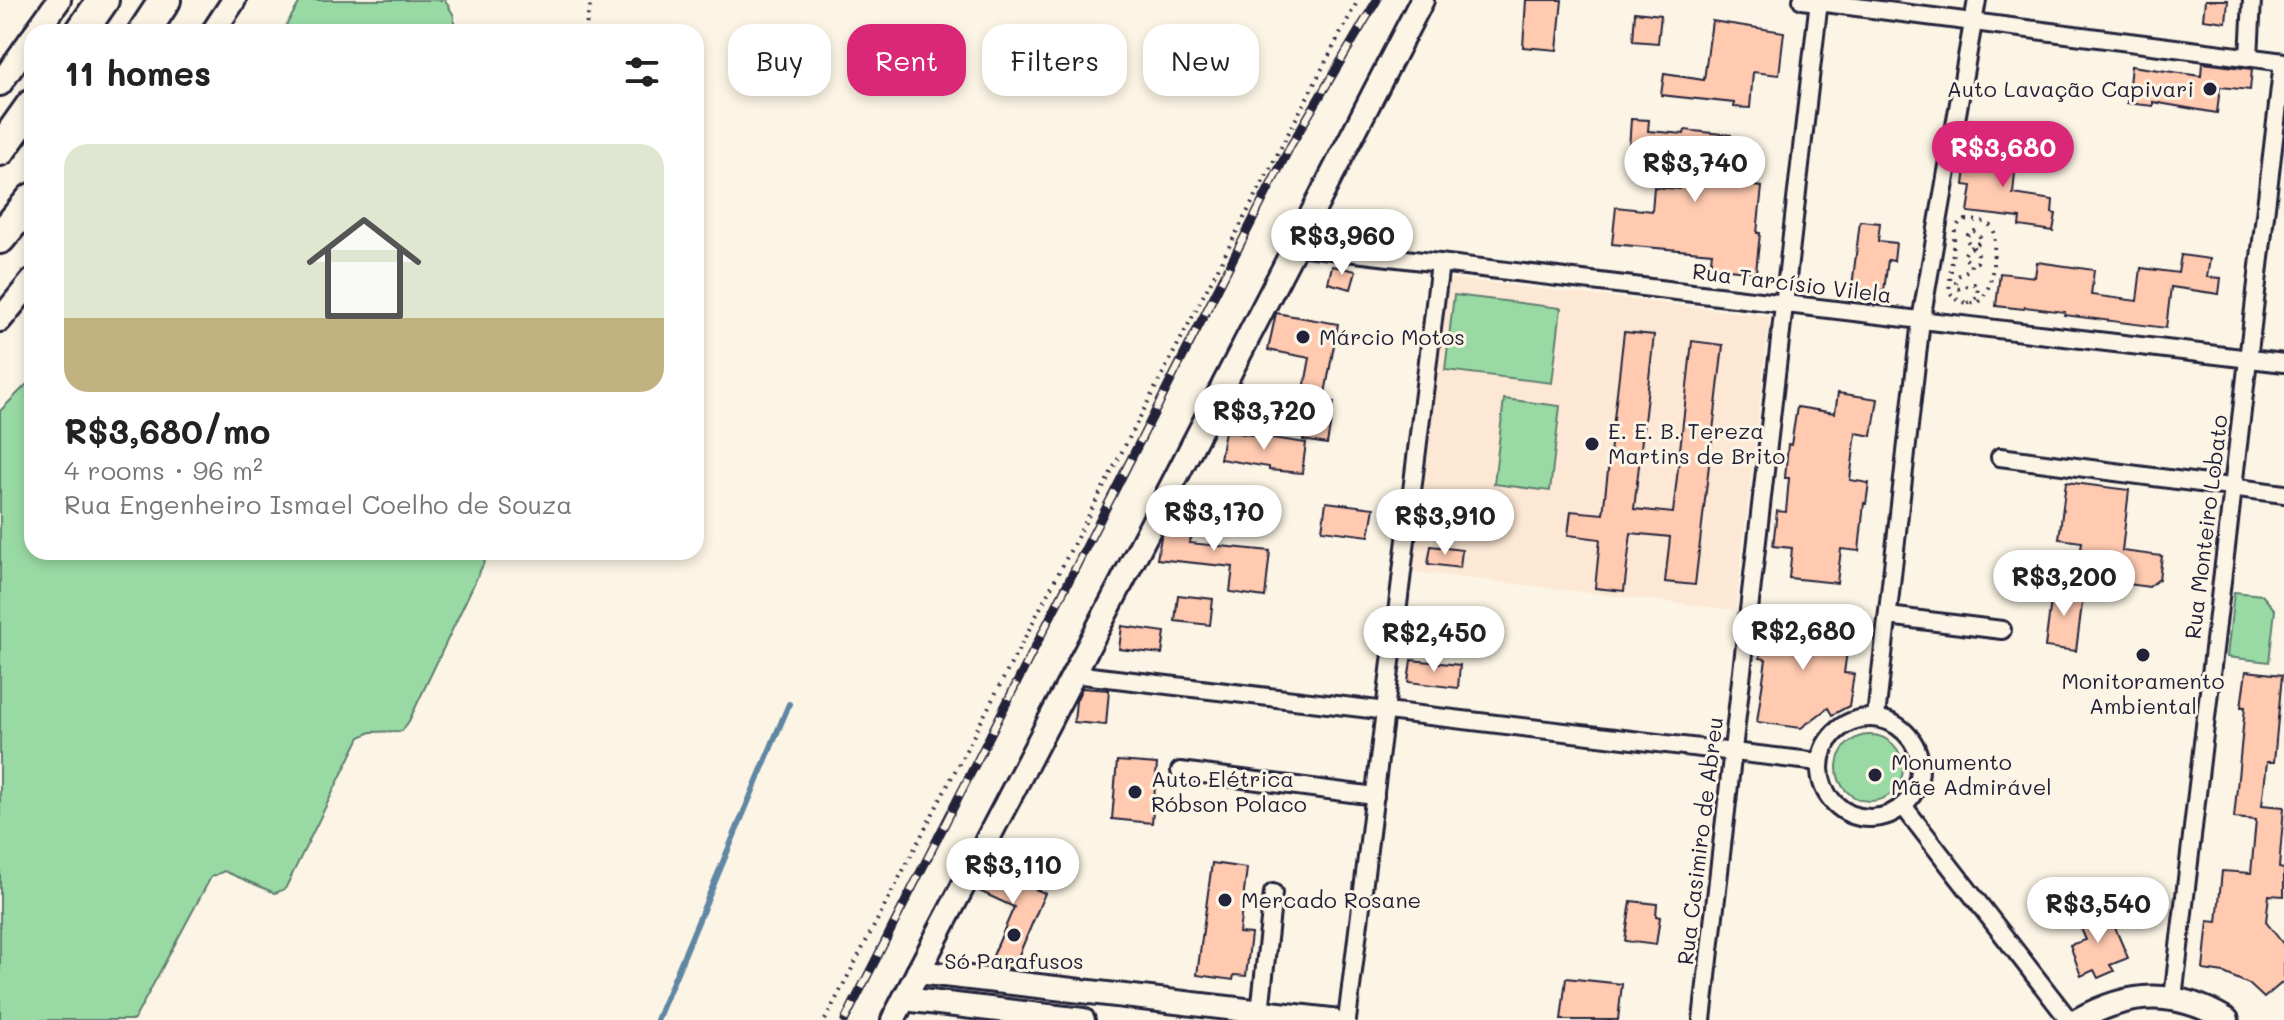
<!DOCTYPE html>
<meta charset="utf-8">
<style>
:root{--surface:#fff;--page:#f6f6f6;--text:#222;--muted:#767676;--accent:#db2777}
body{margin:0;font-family:Mali,sans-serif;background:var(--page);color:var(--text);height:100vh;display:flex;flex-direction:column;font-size:30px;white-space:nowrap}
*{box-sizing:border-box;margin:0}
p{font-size:26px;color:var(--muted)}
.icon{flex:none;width:44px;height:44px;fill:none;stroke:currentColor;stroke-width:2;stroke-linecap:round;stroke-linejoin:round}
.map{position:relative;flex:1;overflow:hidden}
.side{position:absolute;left:24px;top:24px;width:680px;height:536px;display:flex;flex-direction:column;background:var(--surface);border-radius:24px;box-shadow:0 4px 12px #0003}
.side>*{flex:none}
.top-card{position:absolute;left:728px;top:24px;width:760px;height:72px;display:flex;gap:16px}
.price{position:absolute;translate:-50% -68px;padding:0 18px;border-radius:28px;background:#fff;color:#222;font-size:26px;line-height:52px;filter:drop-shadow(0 2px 4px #0008)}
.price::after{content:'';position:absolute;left:50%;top:48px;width:24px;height:18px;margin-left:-12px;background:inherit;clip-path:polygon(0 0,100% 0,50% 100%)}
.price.current{background:var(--accent);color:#fff}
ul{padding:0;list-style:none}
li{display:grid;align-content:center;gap:16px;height:424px;padding:0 40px}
li span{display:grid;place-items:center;height:248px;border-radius:24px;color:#555}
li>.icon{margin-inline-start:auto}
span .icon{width:144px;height:144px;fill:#fffc;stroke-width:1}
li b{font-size:34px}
h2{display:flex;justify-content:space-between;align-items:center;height:96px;padding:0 40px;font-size:34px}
.chip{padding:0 28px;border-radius:24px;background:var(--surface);box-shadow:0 4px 12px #0003;font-size:28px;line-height:72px}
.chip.current{background:var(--accent);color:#fff}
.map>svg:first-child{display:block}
</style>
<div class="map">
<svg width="2284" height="1020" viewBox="0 0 2284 1020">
<rect width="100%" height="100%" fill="#fcf5e5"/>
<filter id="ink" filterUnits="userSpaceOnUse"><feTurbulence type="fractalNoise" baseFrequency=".0125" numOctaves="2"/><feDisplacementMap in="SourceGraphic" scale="16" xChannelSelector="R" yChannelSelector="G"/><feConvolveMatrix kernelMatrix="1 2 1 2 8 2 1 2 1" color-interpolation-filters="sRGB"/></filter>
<g filter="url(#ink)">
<polygon fill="#fde8d5" points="1448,278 1770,316 1735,610 1414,572"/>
<g fill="#99daa4" stroke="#5e7e70" stroke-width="2">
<polygon points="301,0 445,0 454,16 454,32 282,32"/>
<polygon points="1454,295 1561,308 1552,383 1445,370"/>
<polygon points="32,379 32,552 489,552 409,721 402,731 371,732 360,737 285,889 275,893 224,871 211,877 134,1020 0,1020 0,411"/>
<polygon points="1504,399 1560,406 1550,491 1494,484"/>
<polygon points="2234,592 2262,595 2275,610 2269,662 2227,657"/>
<circle cx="1870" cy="768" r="33"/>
</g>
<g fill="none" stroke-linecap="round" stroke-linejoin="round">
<polyline stroke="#5f86a3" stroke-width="6" points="657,1020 789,704"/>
</g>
<g fill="#ffcab0" stroke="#22223b" stroke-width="2">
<polygon points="1526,0 1562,0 1557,50 1523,47"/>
<polygon points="2205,0 2228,0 2226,22 2203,19"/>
<polygon points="1635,12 1661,15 1658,43 1633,41"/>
<polygon points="1712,21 1784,32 1779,75 1753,72 1750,108 1734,107 1734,103 1661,95 1664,74 1704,80"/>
<polygon points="2202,63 2252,69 2250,90 2220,87 2217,113 2153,102 2153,106 2127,103 2131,66 2201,76"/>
<polygon points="1631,119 1649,120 1648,131 1684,134 1685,130 1731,135 1726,183 1762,187 1757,233 1760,233 1756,272 1710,267 1712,253 1612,244 1616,207 1652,211 1654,187 1679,189 1683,150 1629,148"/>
<polygon points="1969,145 2017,150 2013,194 2053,200 2052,213 2056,214 2053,231 2019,226 2020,218 1968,212 1972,186 1964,185"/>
<polygon points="1860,221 1880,223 1878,241 1896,243 1894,261 1888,260 1884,291 1852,287"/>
<polygon points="2181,255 2210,259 2207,277 2221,278 2219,294 2171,287 2166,328 2064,315 2065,312 2025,307 2024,309 1996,306 2000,273 2035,277 2037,262 2094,270 2091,295 2137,301 2141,268 2178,273"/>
<polygon points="1332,266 1356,271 1351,289 1328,283"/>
<polygon points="1276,313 1338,324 1324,399 1303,395 1310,358 1268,350"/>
<polygon points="1624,332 1654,335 1634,509 1673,513 1692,341 1723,345 1695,585 1665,582 1670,537 1631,533 1624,591 1595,588 1600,539 1568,535 1571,511 1603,514"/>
<polygon points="1838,393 1878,399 1872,436 1856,433 1850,480 1869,483 1866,504 1864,503 1859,551 1841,549 1837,583 1789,578 1792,548 1773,546 1777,511 1786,512 1789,478 1785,478 1788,444 1791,445 1797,407 1835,413"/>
<polygon points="1310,398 1334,402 1327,444 1303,440"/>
<polygon points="1225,431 1306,443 1302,473 1269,470 1269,467 1220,459"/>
<polygon points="2066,482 2129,490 2122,551 2162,556 2159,579 2149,587 2077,577 2082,542 2059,539"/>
<polygon points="1179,502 1205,508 1189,543 1270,551 1265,597 1230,592 1233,567 1157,559 1161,537"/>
<polygon points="1326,502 1374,508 1369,536 1322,530"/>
<polygon points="1431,546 1462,550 1460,568 1428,564"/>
<polygon points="2053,585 2084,589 2076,651 2045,647"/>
<polygon points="1178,595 1213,599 1210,625 1175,621"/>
<polygon points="1765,618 1850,629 1844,673 1854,674 1849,706 1832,715 1828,708 1801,728 1757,722 1766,659 1760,658"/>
<polygon points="1122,626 1165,632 1162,654 1119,649"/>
<polygon points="1411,660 1460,665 1458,688 1408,682"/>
<polygon points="2246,671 2282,675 2274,762 2267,762 2262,805 2284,807 2279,868 2284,869 2284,896 2269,895 2266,922 2284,945 2284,981 2264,998 2249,984 2224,973 2203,970 2208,921 2217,922 2222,871 2251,873 2256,820 2234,818 2245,707 2241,707"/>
<polygon points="1082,688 1109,690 1106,725 1074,722 1076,701"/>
<polygon points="1117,761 1157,764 1152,823 1112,819"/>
<polygon points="1022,856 1036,863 1025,885 1045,893 1013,969 997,965 992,958 1014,907 977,890 994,858 1016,868"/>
<polygon points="1212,863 1247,868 1239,933 1251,934 1246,976 1234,975 1233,980 1197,975"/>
<polygon points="1631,901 1657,904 1656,916 1660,917 1656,945 1625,941"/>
<polygon points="2107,909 2128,958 2110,965 2114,971 2098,978 2094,970 2081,976 2070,945 2086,940 2077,919"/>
<polygon points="1566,978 1622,984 1618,1020 1561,1020"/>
</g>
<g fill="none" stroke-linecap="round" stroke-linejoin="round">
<g stroke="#22223b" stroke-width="22">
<g id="street">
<polyline points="1802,0 2284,62"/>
<polyline points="2249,57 2252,0"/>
<polyline points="1296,246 2284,363"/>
<polyline points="2000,457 2284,494"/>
<polyline points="1888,616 2002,630"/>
<polyline points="1074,674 1819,762"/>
<polyline points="1876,717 1921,320 1977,0"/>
<circle cx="1870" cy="768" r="50"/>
<polyline points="1180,771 1375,796"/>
<polyline points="1904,807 2069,1020"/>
<polyline points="2173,998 2283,62"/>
<polyline points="1260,1012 1273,893"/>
<polyline points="1347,1020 1440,263"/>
<polyline points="1702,1020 1819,0"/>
</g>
</g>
<g stroke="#22223b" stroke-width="28">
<g id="secondary">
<polyline points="36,32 59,0"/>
<polyline points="213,32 234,0"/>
<polyline points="0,84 32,38"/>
<polyline points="0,320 32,281"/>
<polyline points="918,972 1331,1020"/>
<polyline points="904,999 1083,1020"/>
<polyline points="893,1020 1122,582 1422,0"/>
<path d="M2078,1020C2129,991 2176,989 2227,1020"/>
</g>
</g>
<g stroke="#22223b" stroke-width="36">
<g id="highway">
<polyline points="81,32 103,0"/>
<polyline points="144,32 165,0"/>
<polyline points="0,150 32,105"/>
<polyline points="0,238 32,199"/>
</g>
</g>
<g stroke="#22223b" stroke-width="4" stroke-dasharray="2 6" stroke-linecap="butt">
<polyline points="585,32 591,0"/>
<path d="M1966,220C1980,221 1992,220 1995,236C1993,257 1995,288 1978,303C1965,303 1957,303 1949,291L1955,230L1959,223Z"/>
<path d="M1968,303L1977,297L1978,289L1974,284L1958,289L1956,283L1958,276L1970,269L1971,264L1977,262C1982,250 1970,248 1966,238L1969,233L1974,231L1979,234L1981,240C1976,247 1966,247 1964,257L1971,264"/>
<polyline points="825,1020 1358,0"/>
</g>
<use href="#street" stroke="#fcf5e5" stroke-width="16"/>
<use href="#secondary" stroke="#fcf5e5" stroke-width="22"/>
<use href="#highway" stroke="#fcf5e5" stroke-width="30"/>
<g stroke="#22223b" stroke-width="9">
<polyline id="rail" points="845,1020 1291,145 1377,0"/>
</g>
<use href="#rail" stroke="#fcf5e5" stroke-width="6" stroke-dasharray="18" stroke-linecap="butt"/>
</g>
</g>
<g fill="#22223b" stroke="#fcf5e5" stroke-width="3">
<circle cx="2210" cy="89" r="8"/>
<circle cx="1303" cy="337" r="8"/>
<circle cx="1592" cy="444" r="8"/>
<circle cx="2143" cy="655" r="8"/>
<circle cx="1875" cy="775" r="8"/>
<circle cx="1135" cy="792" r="8"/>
<circle cx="1225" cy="900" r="8"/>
<circle cx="1014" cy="935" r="8"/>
</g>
<g text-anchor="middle" stroke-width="6" stroke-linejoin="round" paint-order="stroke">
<g font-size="22" fill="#22223b" stroke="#fcf5e5" text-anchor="start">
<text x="2194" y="97" text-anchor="end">Auto Lavação Capivari</text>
<text x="1319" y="345">Márcio Motos</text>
<text x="1608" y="439">E. E. B. Tereza<tspan x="1608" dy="25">Martins de Brito</tspan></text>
<text x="2143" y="689" text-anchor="middle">Monitoramento<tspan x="2143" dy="25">Ambiental</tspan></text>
<text x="1891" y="770">Monumento<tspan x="1891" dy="25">Mãe Admirável</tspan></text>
<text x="1151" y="787">Auto Elétrica<tspan x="1151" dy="25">Róbson Polaco</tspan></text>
<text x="1241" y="908">Mercado Rosane</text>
<text x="1014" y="969" text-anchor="middle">Só Parafusos</text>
</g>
<g font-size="22" fill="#22223b" stroke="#fcf5e5">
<text transform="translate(1792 283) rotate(7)" y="8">Rua Tarcísio Vilela</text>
<text transform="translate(2206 527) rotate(-83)" y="8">Rua Monteiro Lobato</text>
<text transform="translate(1700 841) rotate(-83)" y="8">Rua Casimiro de Abreu</text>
</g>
</g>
</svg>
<b class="price current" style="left:2003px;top:189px">R$3,680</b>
<b class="price" style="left:1695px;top:204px">R$3,740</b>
<b class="price" style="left:1342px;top:277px">R$3,960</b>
<b class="price" style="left:1264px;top:452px">R$3,720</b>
<b class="price" style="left:1214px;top:553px">R$3,170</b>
<b class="price" style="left:1445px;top:557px">R$3,910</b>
<b class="price" style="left:2064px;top:618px">R$3,200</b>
<b class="price" style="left:1803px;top:672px">R$2,680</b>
<b class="price" style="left:1434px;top:674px">R$2,450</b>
<b class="price" style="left:1013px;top:906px">R$3,110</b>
<b class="price" style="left:2098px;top:945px">R$3,540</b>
<div class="top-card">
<a class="chip">Buy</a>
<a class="chip current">Rent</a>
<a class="chip">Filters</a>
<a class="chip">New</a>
</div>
<section class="side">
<h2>11 homes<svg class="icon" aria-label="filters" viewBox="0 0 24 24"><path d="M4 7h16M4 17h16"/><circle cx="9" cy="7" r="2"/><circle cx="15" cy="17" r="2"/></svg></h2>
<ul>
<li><span style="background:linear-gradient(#dfe7d0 70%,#c2b280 0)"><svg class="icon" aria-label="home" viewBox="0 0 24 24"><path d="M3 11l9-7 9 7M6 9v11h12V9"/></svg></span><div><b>R$3,680/mo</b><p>4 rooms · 96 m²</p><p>Rua Engenheiro Ismael Coelho de Souza</p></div></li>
</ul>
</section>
</div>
